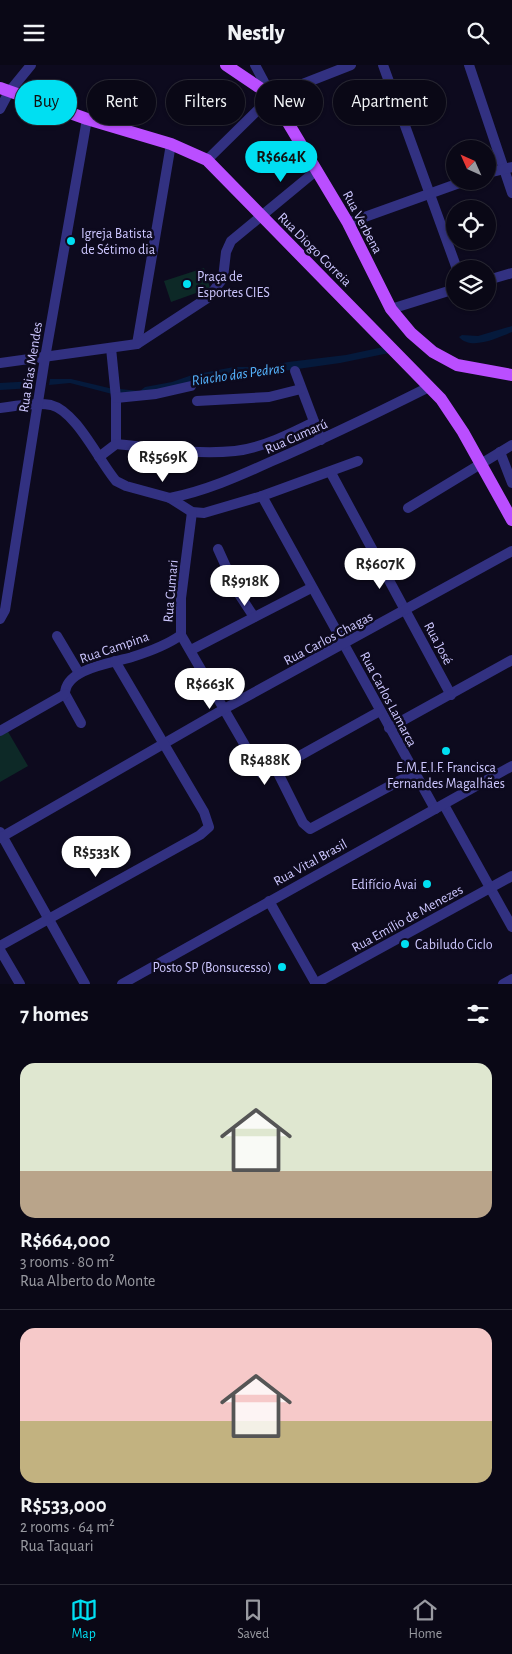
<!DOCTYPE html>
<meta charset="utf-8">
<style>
:root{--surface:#0a0816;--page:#13111f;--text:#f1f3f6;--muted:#999aa1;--line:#2a2935;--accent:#00dff2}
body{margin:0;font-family:"Alegreya Sans",sans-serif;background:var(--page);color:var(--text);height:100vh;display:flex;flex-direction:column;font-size:19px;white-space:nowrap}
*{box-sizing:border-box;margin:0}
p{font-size:16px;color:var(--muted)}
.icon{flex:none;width:28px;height:28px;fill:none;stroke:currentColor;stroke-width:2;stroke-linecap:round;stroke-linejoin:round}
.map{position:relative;height:919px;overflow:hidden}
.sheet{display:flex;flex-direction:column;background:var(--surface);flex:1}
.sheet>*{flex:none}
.banner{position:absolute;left:15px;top:15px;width:482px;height:45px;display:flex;gap:10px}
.needle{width:32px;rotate:315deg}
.controls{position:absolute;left:446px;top:75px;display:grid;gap:10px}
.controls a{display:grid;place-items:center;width:50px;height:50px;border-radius:50%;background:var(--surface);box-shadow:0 1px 4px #0004,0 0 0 1px var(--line);font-size:25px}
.price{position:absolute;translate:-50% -42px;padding:0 11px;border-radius:18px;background:#fff;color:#222;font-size:16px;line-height:32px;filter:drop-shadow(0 1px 2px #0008)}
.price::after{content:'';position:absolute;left:50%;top:30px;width:15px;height:11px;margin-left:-8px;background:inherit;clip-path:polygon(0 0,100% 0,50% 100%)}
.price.active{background:var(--accent);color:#111}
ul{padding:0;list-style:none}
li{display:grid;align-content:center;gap:10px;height:265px;padding:0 20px}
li+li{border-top:1px solid var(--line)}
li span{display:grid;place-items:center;height:155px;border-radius:15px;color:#555}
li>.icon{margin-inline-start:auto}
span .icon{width:90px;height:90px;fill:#fffc;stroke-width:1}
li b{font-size:21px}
h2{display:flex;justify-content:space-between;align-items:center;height:60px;padding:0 20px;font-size:21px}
.tag{padding:0 18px;border-radius:22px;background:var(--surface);box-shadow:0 1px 4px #0004,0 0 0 1px var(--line);font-size:18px;line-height:45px}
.tag.active{background:var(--accent);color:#111}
header{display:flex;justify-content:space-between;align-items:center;height:65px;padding:0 20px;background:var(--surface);font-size:22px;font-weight:800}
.tab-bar{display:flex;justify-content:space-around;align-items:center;height:70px;border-top:1px solid var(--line);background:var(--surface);font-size:14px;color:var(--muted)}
.tab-bar a{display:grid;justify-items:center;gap:2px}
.tab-bar .active{color:var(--accent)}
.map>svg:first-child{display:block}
</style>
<header><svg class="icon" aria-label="menu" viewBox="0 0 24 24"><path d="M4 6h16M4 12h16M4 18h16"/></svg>Nestly<svg class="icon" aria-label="search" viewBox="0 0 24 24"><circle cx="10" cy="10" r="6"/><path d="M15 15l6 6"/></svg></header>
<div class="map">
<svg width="512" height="919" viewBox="0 0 512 919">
<rect width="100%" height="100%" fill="#0d0a1e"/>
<g fill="#0d2927">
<polygon points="204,203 210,223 171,237 164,216"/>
<polygon points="7,665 28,701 0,717 0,669"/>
</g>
<g fill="#051a3c">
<path d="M512,261V267C498,273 471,286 459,272L462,270L478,271Z"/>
<path d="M388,281L394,287L340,298L262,309C243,308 195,313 179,322L116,330L70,318L49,320L50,314H71L109,323L140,326L145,322L172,317L192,310L234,302H264L288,297L346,290Z"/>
<polygon points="35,316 33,323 0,325 0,318"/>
</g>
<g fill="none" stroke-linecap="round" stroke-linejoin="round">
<g stroke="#323181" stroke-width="10">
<polyline points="255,0 271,30"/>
<polyline points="383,0 457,204"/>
<polyline points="469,0 512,128"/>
<polyline points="0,44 9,27 31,0"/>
<polyline points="207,95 272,31 351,0"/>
<polyline points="488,108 512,102"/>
<polyline points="348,158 465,116"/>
<polyline points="488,215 512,208"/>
<polyline points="391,244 455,224"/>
<polyline points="137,279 171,79"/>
<polyline points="111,283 116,333 116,379"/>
<polyline points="0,298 137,279 209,232 223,213 226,187 231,176 317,105"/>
<polyline points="295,306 321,375"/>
<polyline points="116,333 156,329 191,321"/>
<polyline points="197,336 269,332 301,324"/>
<path d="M0,343C16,341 35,337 51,340C76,346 99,396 116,416L126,421L170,433L192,447L204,448L262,431L358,396"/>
<polyline points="500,387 512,418"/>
<path d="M99,392L116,379C155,383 195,390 235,386C262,383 290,369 314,357"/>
<polyline points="331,408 451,630"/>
<polyline points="262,431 435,744"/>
<path d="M170,433C205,426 237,412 270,397C324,374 377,348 429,322"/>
<polyline points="408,443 512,380"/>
<polyline points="192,447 181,533 181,570 261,708 276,704 380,646"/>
<polyline points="218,484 237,526 254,552"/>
<polyline points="0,554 5,545 45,293 87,54"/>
<polyline points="57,571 79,608"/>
<polyline points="191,585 311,523"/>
<path d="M65,629C65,603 113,598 132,592C148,587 167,580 181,570"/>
<polyline points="65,629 81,658"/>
<polyline points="389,663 512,595"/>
<polyline points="0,666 65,629"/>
<polyline points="276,704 303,758 310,764 414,708"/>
<polyline points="444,740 512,862"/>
<polyline points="0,767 85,919"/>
<polyline points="0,773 224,644 512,486"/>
<polyline points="269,836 316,919"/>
<polyline points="0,881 200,770 209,762 204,747 115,596"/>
<polyline points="0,885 20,919"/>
<polyline points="122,919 512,701"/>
<polyline points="315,919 512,811"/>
<polyline points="503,919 512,914"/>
</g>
<g stroke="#ba4eff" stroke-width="12">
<polyline points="226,0 272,31 348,158 391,244 411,268 433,287 457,300 512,310"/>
<polyline points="0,23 87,54 171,79 207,95 441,334 463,367 512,455"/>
</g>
</g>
<g fill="#00dff2" stroke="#0d0a1e" stroke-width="2">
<circle cx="71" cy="176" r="5"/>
<circle cx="187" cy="219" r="5"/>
<circle cx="446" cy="686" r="5"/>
<circle cx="427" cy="819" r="5"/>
<circle cx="405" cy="879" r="5"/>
<circle cx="282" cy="902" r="5"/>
</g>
<g text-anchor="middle" stroke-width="5" stroke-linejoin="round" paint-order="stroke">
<g font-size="14" fill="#cdc7ff" stroke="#0d0a1e">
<text transform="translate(363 157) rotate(62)" y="5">Rua Verbena</text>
<text transform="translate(315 184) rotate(45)" y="5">Rua Diogo Correia</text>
<text transform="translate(30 302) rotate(-81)" y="5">Rua Bias Mendes</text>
<text transform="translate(296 371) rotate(-24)" y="5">Rua Cumarú</text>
<text transform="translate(170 526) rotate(-85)" y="5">Rua Cumari</text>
<text transform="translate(328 573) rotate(-28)" y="5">Rua Carlos Chagas</text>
<text transform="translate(439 578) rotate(62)" y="5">Rua José</text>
<text transform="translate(114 582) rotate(-19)" y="5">Rua Campina</text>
<text transform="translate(389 634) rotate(62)" y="5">Rua Carlos Lamarca</text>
<text transform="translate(310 797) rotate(-29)" y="5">Rua Vital Brasil</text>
<text transform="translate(407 853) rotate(-29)" y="5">Rua Emílio de Menezes</text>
</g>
<g font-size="14" fill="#cdc7ff" stroke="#0d0a1e" text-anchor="start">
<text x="81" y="173">Igreja Batista<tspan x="81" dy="16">de Sétimo dia</tspan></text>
<text x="197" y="216">Praça de<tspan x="197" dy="16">Esportes CIES</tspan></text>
<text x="446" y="707" text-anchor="middle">E.M.E.I.F. Francisca<tspan x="446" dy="16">Fernandes Magalhães</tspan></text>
<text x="417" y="824" text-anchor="end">Edifício Avai</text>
<text x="415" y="884">Cabiludo Ciclo</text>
<text x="272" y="907" text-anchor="end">Posto SP (Bonsucesso)</text>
</g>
<g font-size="15" font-style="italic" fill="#55b4ff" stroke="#0d0a1e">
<text transform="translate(238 309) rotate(-8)" y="5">Riacho das Pedras</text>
</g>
</g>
</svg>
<div class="controls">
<a><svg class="needle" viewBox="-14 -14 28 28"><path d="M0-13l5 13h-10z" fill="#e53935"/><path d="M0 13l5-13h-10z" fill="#999aa1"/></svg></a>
<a><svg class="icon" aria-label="locate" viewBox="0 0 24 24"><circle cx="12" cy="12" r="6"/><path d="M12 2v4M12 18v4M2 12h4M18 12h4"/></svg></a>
<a><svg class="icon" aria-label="layers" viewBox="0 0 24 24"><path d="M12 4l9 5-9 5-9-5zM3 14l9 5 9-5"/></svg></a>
</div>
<b class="price active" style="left:281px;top:118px">R$664K</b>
<b class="price" style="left:163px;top:418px">R$569K</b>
<b class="price" style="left:380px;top:525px">R$607K</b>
<b class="price" style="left:245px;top:542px">R$918K</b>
<b class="price" style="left:210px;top:645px">R$663K</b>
<b class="price" style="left:265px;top:721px">R$488K</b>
<b class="price" style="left:96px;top:813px">R$533K</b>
<div class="banner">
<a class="tag active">Buy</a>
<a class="tag">Rent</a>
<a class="tag">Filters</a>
<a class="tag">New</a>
<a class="tag">Apartment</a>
</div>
</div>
<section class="sheet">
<h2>7 homes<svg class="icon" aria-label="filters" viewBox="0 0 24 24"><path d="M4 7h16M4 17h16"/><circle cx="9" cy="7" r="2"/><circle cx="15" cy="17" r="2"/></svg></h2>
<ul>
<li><span style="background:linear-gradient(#dfe7d0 70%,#b9a48a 0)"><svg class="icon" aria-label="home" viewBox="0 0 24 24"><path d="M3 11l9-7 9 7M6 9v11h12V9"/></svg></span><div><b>R$664,000</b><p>3 rooms · 80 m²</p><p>Rua Alberto do Monte</p></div></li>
<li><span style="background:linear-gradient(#f6c9c9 60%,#c2b280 0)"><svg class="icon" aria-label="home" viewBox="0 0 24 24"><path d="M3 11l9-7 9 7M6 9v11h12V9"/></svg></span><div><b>R$533,000</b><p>2 rooms · 64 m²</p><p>Rua Taquari</p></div></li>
</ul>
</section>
<nav class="tab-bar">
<a class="active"><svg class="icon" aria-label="map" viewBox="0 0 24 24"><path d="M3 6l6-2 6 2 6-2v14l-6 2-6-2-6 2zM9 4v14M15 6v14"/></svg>Map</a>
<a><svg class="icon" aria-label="saved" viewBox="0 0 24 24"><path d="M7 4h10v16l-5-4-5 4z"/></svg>Saved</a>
<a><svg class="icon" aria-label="home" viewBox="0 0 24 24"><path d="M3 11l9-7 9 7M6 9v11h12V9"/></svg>Home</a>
</nav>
